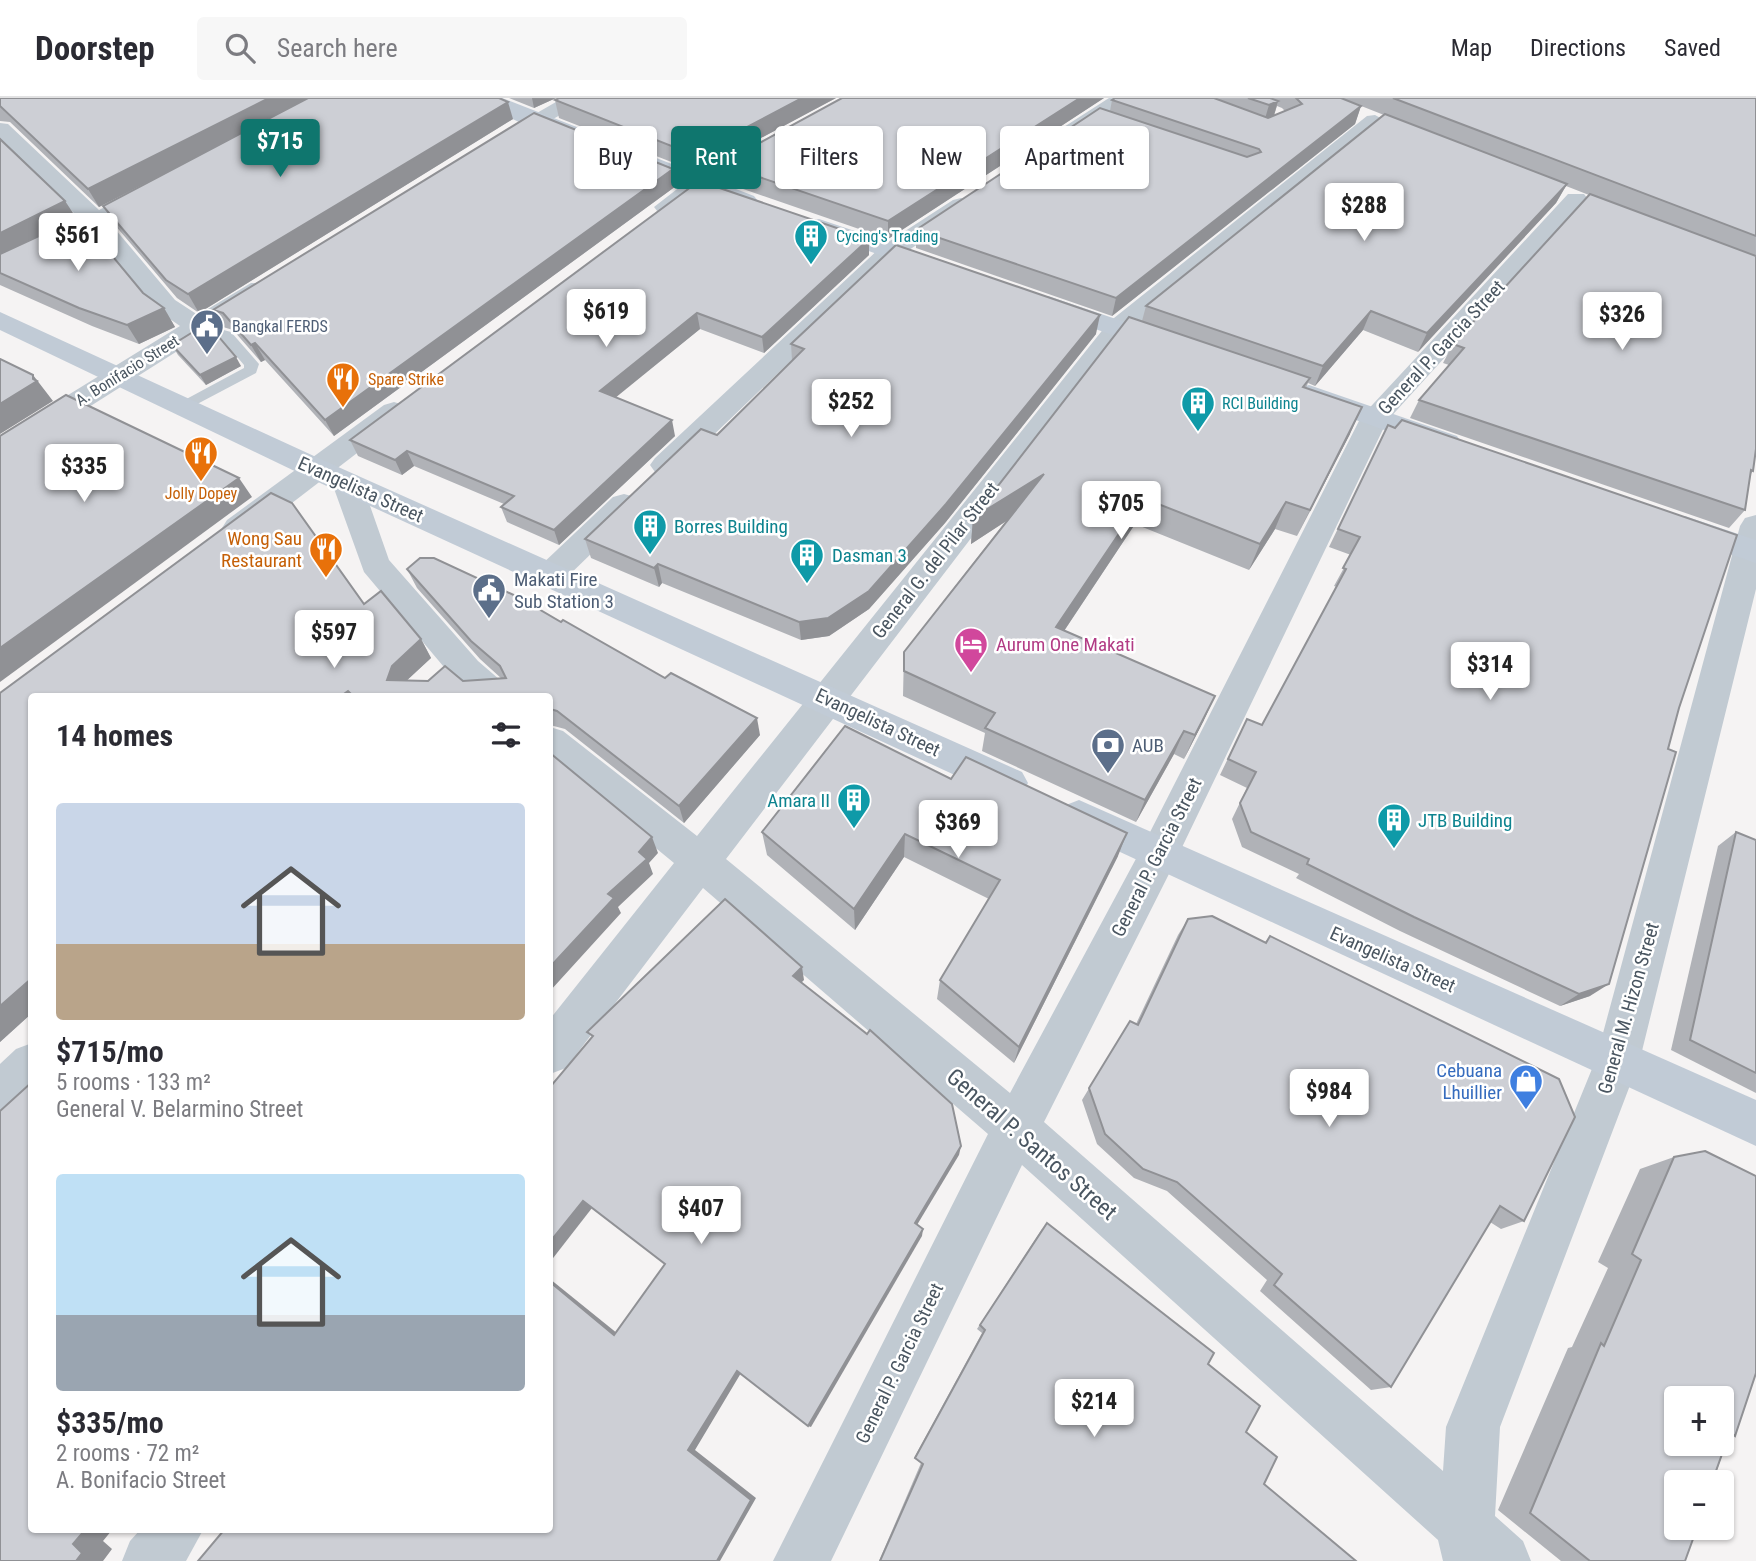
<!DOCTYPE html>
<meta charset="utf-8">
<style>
:root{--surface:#fff;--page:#f7f7f7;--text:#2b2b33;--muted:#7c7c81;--line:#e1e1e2;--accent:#0f766e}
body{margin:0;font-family:"Roboto Condensed",sans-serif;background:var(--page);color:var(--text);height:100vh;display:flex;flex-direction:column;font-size:26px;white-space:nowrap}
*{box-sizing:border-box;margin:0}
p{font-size:23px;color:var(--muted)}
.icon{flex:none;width:38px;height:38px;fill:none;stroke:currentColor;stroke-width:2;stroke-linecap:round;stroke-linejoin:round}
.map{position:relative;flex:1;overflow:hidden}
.details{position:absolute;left:28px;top:595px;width:525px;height:840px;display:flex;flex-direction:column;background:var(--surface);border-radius:7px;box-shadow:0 2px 5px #0004}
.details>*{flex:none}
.banner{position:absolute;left:574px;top:28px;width:665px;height:63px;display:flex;gap:14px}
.controls{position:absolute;left:1664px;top:1288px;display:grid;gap:14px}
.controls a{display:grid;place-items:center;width:70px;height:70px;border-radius:7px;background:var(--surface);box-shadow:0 2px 5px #0004;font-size:35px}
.price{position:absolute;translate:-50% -60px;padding:0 16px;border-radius:7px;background:#fff;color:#222;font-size:23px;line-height:46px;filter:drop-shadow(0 2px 4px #0008)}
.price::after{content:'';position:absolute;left:50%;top:42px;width:21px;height:16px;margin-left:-10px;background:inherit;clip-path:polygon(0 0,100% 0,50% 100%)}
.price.active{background:var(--accent);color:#fff}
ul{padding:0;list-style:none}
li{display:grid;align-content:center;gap:14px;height:371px;padding:0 28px}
li span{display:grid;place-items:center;height:217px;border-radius:7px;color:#555}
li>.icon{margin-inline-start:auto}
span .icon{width:126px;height:126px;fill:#fffc;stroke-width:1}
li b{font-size:30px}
h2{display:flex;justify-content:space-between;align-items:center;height:84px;padding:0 28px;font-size:30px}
.tag{padding:0 24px;border-radius:7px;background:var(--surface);box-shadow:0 2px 5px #0004;font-size:24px;line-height:63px}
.tag.active{background:var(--accent);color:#fff}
header{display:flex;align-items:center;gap:42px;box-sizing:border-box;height:98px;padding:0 35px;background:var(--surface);border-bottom:2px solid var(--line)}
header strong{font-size:33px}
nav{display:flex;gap:38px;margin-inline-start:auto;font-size:24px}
.search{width:490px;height:63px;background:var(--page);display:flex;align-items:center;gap:18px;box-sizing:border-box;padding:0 24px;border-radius:7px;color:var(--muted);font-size:26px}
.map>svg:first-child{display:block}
</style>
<header>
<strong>Doorstep</strong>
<div class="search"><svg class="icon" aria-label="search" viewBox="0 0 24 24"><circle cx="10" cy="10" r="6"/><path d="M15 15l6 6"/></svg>Search here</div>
<nav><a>Map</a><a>Directions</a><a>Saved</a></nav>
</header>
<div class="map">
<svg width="1756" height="1463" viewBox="0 0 1756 1463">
<rect width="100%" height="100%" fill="#f5f3f3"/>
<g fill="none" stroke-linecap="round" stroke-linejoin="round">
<polygon fill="#c1cad2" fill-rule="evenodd" points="198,225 231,234 259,266 256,275 184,313 176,308 179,305 244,270 244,267 221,240 193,232 191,229"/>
<g fill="#c1cad2" fill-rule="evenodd">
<polygon points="563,0 589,0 507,48 491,48 488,43"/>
<path d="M842,0H868C859,14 755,64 732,77C714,87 677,119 658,114L654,109L690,81Z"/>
<polygon points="1109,0 1133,0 1069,46 1053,46 1050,41 1053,36"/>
<polygon points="1375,17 1386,23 1383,28 1127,236 726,761 1010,995 1145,744 1361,319 1568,96 1584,96 1588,101 1584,106 1387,323 1173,768 1044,1024 1443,1373 1446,1329 1596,961 1740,428 1745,420 1756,417 1756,491 1640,961 1500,1329 1495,1418 1523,1443 1531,1463 1443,1463 1438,1442 1022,1067 831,1463 773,1463 988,1036 703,790 566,970 550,976 550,921 674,765 550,663 550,629 563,633 697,738 1109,224 1367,18"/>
<polygon points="0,25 8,26 99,112 146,88 162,88 165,93 162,98 110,125 175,202 198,217 251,185 269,185 273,190 269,195 10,359 0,361 0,339 180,228 157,212 93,134 0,180 0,163 81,122 0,43"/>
<polygon points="961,100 969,102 973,107 969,112 900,158 675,374 665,377 655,374 650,367 655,360 882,148 953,102"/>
<polygon points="394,304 404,307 408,313 404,319 249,438 238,441 227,438 222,430 227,422 384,307"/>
<polygon points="347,375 358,378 362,385 389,462 478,563 507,588 512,598 473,598 454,581 364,474 332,385 336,378"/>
<polygon points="624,396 635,399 639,406 635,413 561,485 550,488 539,485 534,477 539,469 613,399"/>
<polygon points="32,945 32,997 16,1012 0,1018 0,966 16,951"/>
<polygon points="140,1432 203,1432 186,1463 122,1463 130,1443"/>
</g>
<g fill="#c1cbd6" fill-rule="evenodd">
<polygon points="475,0 502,0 754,98 758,103 754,108 738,108 525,27 478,4"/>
<polygon points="819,121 947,164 950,169 947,174 929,174 811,133 807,128 811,123"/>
<polygon points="1048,198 1178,242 1182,248 1178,254 1160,254 1039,211 1035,206 1039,201"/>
<polygon points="0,214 327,364 1022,674 1028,685 1022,696 1009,700 996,696 305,378 0,232"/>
<polygon points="1309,287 1457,338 1462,345 1457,352 1447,354 1299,302 1295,296 1299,290"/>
<polygon points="1685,418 1756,442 1756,465 1674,437 1669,429 1674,421"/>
<polygon points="1079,702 1756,1002 1756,1048 1066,729 1060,718 1066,707"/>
</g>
</g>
<g fill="#b0b2b7" fill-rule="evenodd">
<polygon points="0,0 513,21 199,215 177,200 114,126 103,108 153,81 99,109 10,24 0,23"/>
<polygon points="509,0 556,0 534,10"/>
<polygon points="836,0 697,74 559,20 555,2"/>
<polygon points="842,0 1104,0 888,141 723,84 721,66"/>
<path d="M1115,0H1341L1361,8L1355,26L1112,218L916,150V132L1110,13L1112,2ZM1277,8L1282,10L1285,13L1274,17Z"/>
<polygon points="1341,0 1756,0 1756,351 1753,373 1750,377 1745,412 1729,430 1410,320 1419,302 1449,267 1443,265 1453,246 1589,97 1566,88 1556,105 1418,254 1363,232 1315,288 1308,285 1306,290 1350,336 1297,438 1275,431 1249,472 1135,426 1064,533 1204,622 1184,661 1174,656 1136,724 982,653 985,635 903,598 904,554 1006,423 971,446 973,420 1142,223 1146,208 1384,17"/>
<polygon points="0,40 65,103 76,121 143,195 164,210 175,229 139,246 92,228 0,187"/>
<polygon points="673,71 676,88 334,338 265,262 261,264 233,232 223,229 213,212"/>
<polygon points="869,141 869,157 764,255 700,231 615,299 675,338 559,447 507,424 501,409 504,406 414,368 402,377 358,358 350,342"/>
<polygon points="1096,236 945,425 869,511 829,538 801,542 662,485 659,489 591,460 585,441 717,337 792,262 791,246"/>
<polygon points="172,247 241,268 206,287 178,257"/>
<polygon points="1388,327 1679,610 1590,898 1560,908 1400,833 1296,780 1299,776 1242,749 1232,721 1247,690 1220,677 1247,621 1262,627 1337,489 1334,488 1351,457 1329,449"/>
<polygon points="407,471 760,637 684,725 565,631 550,627 550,598 32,598 32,915 0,944 0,595 364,506 421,541 431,560 407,582 463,583 502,581 480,561 417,490"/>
<polygon points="951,681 1118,758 1014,965 937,901 940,882 989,801 904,759 855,832 767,757 762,734"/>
<polygon points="1736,734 1756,742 1756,995 1671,952 1718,748"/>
<polygon points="1188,821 1265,844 1270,838 1524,1123 1501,1131 1490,1124 1391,1289 1371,1292 1260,1193 1267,1182 1167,1093 1134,1080 1097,1046 1082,1002 1130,923 1136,926 1178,837"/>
<polygon points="1674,1059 1735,1338 1729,1338 1685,1463 1561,1463 1498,1412 1568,1250 1572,1249 1608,1170 1598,1164 1640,1071"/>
<polygon points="1042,1131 1208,1266 1246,1334 1264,1386 1356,1463 879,1463 921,1365 914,1360 982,1235 977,1231"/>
</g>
<g fill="#909195">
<polygon points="269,0 311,0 99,109 88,91"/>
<polygon points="532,0 556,0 534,10"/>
<polygon points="802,0 836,0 697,74 694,57"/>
<polygon points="1080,0 1104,0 888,141 888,123"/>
<polygon points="1278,3 1273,21 1264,24 1269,7"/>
<polygon points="508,4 513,21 199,215 188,196"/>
<polygon points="1361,8 1355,26 1112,218 1116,200"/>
<polygon points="673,71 676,88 334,338 325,322"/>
<polygon points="1567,86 1556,105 1418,254 1427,235"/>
<polygon points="65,103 77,121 0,160 0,135"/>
<polygon points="869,141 869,157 764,255 762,239"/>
<polygon points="164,210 175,229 139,246 127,227"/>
<polygon points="1371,213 1363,232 1315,288 1323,268"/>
<polygon points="697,215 700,231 604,309 600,293"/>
<polygon points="1100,217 1096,236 945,425 869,511 829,538 801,542 799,524"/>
<polygon points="255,245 265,262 261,264 251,247"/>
<polygon points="236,259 241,268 206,287 200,277"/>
<polygon points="33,277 53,303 0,336 0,306 33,281"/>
<polygon points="1362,309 1350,336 1297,438 1310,412"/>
<polygon points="672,322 675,338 559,447 554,432"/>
<polygon points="407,353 414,368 402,377 395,362"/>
<polygon points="1044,376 1039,402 971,446 973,420"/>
<polygon points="239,380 252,399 0,584 0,550"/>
<polygon points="1143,400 1135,426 1050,554 1056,529"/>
<polygon points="1286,404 1275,431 1249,472 1260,446"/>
<polygon points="658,466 662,485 659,489 654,470"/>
<polygon points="421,541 431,560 403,586 387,582 392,568"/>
<polygon points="348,593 352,598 341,598"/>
<polygon points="1215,598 1204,622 1184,661 1195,637"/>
<polygon points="757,620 760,637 684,725 679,708"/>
<polygon points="1184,633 1174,656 1136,724 1145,702"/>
<polygon points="1127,735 1118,758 1014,965 1019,949"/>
<polygon points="905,736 904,759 855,832 854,811"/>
<polygon points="652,739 658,755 649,765 653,776 618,809 621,815 550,893 550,869 608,796 639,754"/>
<polygon points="802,869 804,882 795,891 793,878"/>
<polygon points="32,880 32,915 0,944 0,908"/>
<polygon points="1609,886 1590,898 1560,908 1579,896"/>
<polygon points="961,1048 959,1057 914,1132 915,1125"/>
<polygon points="583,1103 592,1110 550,1164 550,1144"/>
<polygon points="923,1131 922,1138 811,1329 808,1328"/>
<polygon points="550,1181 623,1240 614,1237 550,1184"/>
<polygon points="737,1273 741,1275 695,1352 756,1400 720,1463 717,1463 688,1352"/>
<polygon points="85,1432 112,1432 103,1443 112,1451 103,1463 76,1463 73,1446"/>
</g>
<g fill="#cdcfd5" stroke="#909195" stroke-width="2" fill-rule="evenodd">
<polygon points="0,0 269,0 88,91 0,8"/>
<polygon points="308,0 499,0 508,4 188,196 166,182 103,108"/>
<polygon points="559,0 802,0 694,57 555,2"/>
<polygon points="842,0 1080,0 888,123 721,66"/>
<polygon points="1115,0 1214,0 1268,20 1302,6 1296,0 1341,0 1361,8 1116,200 916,132 1100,10 1247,59 1261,54 1259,51 1112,2"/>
<polygon points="1248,0 1270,0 1278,3 1269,7"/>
<polygon points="1393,0 1756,0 1756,138"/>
<polygon points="534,15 673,71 325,322 255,245 251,247 223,215 213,212"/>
<polygon points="1385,16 1567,86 1427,235 1371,213 1323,268 1146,208"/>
<polygon points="0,41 65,103 0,135"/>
<polygon points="699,83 869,141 762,239 697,215 600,293 672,322 554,432 501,409 514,398 407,353 395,362 350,342"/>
<polygon points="1590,96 1756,158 1756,351 1753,373 1751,372 1745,412 1419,302 1464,250 1453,246"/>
<polygon points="80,119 143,195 164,210 127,227 79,210 0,175 0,156"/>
<polygon points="896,147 1100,217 946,406 869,493 828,520 799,524 658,466 654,470 585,441 701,331 717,337 804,251 791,246"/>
<polygon points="1129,219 1310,280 1303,289 1362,309 1310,412 1286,404 1260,446 1143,400 1056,529 1215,598 1195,637 1184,633 1145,702 985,630 995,615 904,573 904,554 1044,376 973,420"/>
<polygon points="201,229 214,233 236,259 200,277 172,247"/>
<polygon points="0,261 33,277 33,281 37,283 0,306"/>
<polygon points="66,297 239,380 0,550 0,338"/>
<polygon points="1402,322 1737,437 1679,610 1668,651 1676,654 1609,886 1579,896 1414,819 1307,766 1309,761 1251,734 1240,705 1256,674 1228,661 1247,621 1262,627 1346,471 1343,470 1360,439 1338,431 1388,327 1395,330"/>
<polygon points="271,395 292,405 364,506 381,493 421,541 392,568 387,582 428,583 445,568 463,583 506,580 500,568 471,543 407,471 420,460 434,460 518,499 561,524 563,522 665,580 671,575 757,620 679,708 557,613 550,611 550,598 353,598 348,593 341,598 32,598 32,880 0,908 0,595"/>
<polygon points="845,628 951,681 966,659 1127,735 1019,949 940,882 1000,782 905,736 854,811 762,734"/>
<polygon points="550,655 652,739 639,754 647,761 608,796 614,800 550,869"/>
<polygon points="1736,734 1756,742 1756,975 1690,942"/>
<polygon points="725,801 802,869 793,878 867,936 870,932 952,1006 961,1048 915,1125 923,1131 808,1328 737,1273 688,1352 751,1402 717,1463 198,1463 224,1432 550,1432 550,1184 614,1237 665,1166 583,1103 550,1144 550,1020 551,1019 550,1018 550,989 593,938 587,934"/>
<polygon points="1212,818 1266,845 1270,838 1559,981 1575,1019 1524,1123 1500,1108 1391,1289 1274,1187 1282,1176 1177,1084 1143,1071 1105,1036 1089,990 1130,923 1138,927 1188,821"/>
<polygon points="32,984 32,1432 85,1432 73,1446 82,1455 76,1463 0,1463 0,1013"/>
<path d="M1705,1053L1756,1078V1275L1735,1338L1730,1334L1712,1384H1676V1430H1697L1685,1463H1590L1530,1415L1601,1245L1604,1248L1641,1162L1632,1156L1674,1059ZM1676,1300H1722V1346H1676Z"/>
<polygon points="1047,1125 1214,1255 1208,1266 1260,1308 1246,1334 1277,1359 1264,1386 1356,1463 880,1463 923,1366 915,1360 985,1232 980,1227"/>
</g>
<defs>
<g id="building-pin" transform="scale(1.75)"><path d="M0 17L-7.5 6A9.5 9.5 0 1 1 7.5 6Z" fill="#0f9aa8" stroke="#fff"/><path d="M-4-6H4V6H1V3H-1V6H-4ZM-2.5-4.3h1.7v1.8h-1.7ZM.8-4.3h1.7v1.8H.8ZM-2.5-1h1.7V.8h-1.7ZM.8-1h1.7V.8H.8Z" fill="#fff"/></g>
<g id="civic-pin" transform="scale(1.75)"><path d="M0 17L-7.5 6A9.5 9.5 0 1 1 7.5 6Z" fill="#5c6f8a" stroke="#fff"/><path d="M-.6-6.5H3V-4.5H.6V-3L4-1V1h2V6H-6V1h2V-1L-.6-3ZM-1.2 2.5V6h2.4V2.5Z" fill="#fff"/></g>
<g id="restaurant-pin" transform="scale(1.75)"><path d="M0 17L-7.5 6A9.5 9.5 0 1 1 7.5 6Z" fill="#e8710a" stroke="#fff"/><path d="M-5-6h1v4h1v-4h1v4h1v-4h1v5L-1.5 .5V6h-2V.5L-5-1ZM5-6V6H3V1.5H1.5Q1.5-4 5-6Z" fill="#fff"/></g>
<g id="hotel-pin" transform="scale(1.75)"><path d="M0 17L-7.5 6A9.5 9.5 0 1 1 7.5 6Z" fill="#d1479c" stroke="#fff"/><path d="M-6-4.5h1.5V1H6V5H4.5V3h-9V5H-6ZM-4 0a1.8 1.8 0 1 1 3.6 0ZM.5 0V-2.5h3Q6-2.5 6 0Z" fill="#fff"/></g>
<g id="bank-pin" transform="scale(1.75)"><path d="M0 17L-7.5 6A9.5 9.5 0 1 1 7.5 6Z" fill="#5c6f8a" stroke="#fff"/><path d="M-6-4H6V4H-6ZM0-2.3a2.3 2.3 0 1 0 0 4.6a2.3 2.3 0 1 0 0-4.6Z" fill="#fff"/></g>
<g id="shop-pin" transform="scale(1.75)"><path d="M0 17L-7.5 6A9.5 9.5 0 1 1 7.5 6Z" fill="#3f7fe0" stroke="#fff"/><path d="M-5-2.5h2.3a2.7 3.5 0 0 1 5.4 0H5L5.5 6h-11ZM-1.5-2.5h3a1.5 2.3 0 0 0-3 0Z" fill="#fff"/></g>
</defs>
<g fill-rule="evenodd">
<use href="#building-pin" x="811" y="138"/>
<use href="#civic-pin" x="207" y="228"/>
<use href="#restaurant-pin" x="343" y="281"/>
<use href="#building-pin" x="1198" y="305"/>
<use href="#restaurant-pin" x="201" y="355"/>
<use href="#building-pin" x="650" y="428"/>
<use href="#restaurant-pin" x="326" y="451"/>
<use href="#building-pin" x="807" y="457"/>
<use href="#civic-pin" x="489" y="492"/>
<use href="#hotel-pin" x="971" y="546"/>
<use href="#bank-pin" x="1108" y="647"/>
<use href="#building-pin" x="854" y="702"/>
<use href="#building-pin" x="1394" y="722"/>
<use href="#shop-pin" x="1526" y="983"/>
</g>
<g text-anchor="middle" stroke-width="5" stroke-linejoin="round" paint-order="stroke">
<g font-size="16" fill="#0d838f" stroke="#fff" text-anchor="start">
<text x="836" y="144">Cycing's Trading</text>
<text x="1222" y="311">RCI Building</text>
</g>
<g font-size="16" fill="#4e5e75" stroke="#fff" text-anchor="start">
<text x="232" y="234">Bangkal FERDS</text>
</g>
<g font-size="16" fill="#4a5661" stroke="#fff">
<text transform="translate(127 272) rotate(-32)" y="6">A. Bonifacio Street</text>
</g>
<g font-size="16" fill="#c56008" stroke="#fff" text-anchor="start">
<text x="368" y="287">Spare Strike</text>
<text x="201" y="401" text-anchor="middle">Jolly Dopey</text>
</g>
<g font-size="19" fill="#4a5661" stroke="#fff">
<text transform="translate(1441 249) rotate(-47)" y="7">General P. Garcia Street</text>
<text transform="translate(361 391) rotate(24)" y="7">Evangelista Street</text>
<text transform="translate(935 462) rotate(-52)" y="7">General G. del Pilar Street</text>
<text transform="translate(878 624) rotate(25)" y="7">Evangelista Street</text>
<text transform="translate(1156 759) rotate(-63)" y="7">General P. Garcia Street</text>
<text transform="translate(1393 861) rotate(24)" y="7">Evangelista Street</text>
<text transform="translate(1628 910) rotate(-74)" y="7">General M. Hizon Street</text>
<text transform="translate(899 1265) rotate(-64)" y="7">General P. Garcia Street</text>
</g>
<g font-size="19" fill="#0d838f" stroke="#fff" text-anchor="start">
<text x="674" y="435">Borres Building</text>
<text x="832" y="464">Dasman 3</text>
<text x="830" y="709" text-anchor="end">Amara II</text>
<text x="1418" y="729">JTB Building</text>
</g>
<g font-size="19" fill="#c56008" stroke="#fff" text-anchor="end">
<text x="302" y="447">Wong Sau<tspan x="302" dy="22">Restaurant</tspan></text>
</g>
<g font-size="19" fill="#4e5e75" stroke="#fff" text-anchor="start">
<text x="514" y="488">Makati Fire<tspan x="514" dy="22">Sub Station 3</tspan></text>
<text x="1132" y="654">AUB</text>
</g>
<g font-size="19" fill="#b23c85" stroke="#fff" text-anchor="start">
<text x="996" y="553">Aurum One Makati</text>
</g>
<g font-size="19" fill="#366cbe" stroke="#fff" text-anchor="end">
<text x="1502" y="979">Cebuana<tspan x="1502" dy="22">Lhuillier</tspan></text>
</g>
<g font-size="23" fill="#4a5661" stroke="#fff">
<text transform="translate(1032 1046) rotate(41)" y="8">General P. Santos Street</text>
</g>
</g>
</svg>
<div class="controls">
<a>+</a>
<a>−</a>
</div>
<b class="price active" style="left:280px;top:81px">$715</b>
<b class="price" style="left:1364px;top:145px">$288</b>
<b class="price" style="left:78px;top:175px">$561</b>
<b class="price" style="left:606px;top:251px">$619</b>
<b class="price" style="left:1622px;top:254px">$326</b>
<b class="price" style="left:851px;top:341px">$252</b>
<b class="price" style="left:84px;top:406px">$335</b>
<b class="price" style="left:1121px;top:443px">$705</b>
<b class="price" style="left:334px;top:572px">$597</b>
<b class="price" style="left:1490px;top:604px">$314</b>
<b class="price" style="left:958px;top:762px">$369</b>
<b class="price" style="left:1329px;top:1031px">$984</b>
<b class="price" style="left:701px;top:1148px">$407</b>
<b class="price" style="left:1094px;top:1341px">$214</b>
<div class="banner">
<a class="tag">Buy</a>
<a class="tag active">Rent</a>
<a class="tag">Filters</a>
<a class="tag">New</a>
<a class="tag">Apartment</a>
</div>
<section class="details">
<h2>14 homes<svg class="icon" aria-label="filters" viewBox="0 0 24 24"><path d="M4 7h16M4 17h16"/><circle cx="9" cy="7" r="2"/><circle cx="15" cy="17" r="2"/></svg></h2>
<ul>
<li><span style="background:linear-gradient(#c9d6e8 65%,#b9a48a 0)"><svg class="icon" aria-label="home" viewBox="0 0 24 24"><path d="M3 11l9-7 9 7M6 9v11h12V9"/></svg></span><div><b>$715/mo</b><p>5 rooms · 133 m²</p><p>General V. Belarmino Street</p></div></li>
<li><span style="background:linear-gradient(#bfe0f5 65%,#9aa5b1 0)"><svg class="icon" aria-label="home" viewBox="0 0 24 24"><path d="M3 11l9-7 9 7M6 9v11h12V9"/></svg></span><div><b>$335/mo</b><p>2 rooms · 72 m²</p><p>A. Bonifacio Street</p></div></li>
</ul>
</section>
</div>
